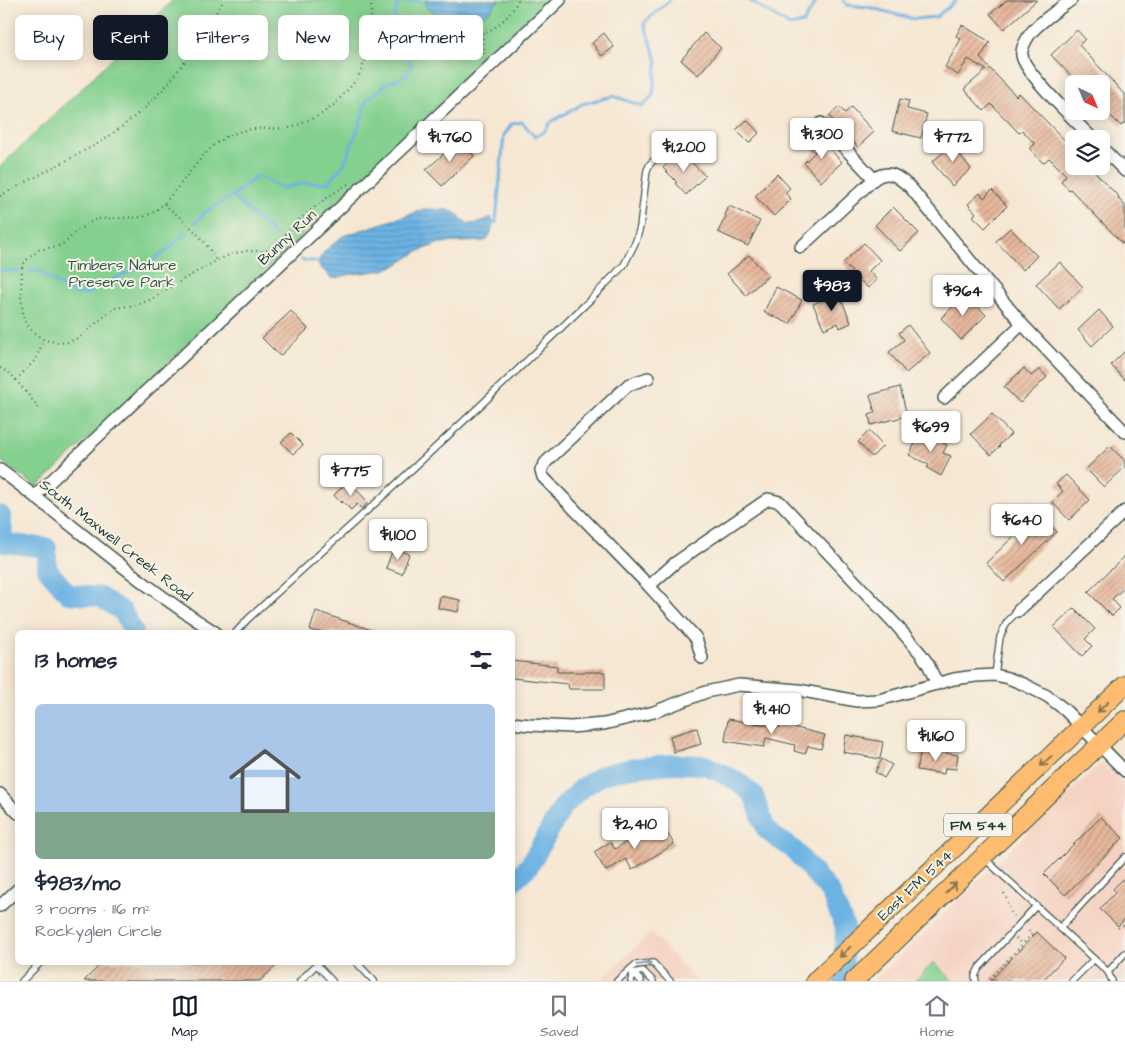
<!DOCTYPE html>
<meta charset="utf-8">
<style>
:root{--surface:#fff;--page:#f2f2f3;--text:#1f2937;--muted:#747a83;--line:#e0e1e3;--accent:#111827}
body{margin:0;font-family:"Architects Daughter",sans-serif;background:var(--page);color:var(--text);height:100vh;display:flex;flex-direction:column;font-size:19px;white-space:nowrap}
*{box-sizing:border-box;margin:0}
p{font-size:16px;color:var(--muted)}
.icon{flex:none;width:28px;height:28px;fill:none;stroke:currentColor;stroke-width:2;stroke-linecap:round;stroke-linejoin:round}
.map{position:relative;flex:1;overflow:hidden}
.panel{position:absolute;left:15px;top:630px;width:500px;height:335px;display:flex;flex-direction:column;background:var(--surface);border-radius:8px;box-shadow:0 2px 12px #0003}
.panel>*{flex:none}
.banner{position:absolute;left:15px;top:15px;width:500px;height:45px;display:flex;gap:10px}
.needle{width:32px;rotate:136deg}
.controls{position:absolute;left:1065px;top:75px;display:grid;gap:10px}
.controls a{display:grid;place-items:center;width:45px;height:45px;border-radius:8px;background:var(--surface);box-shadow:0 2px 12px #0003;font-size:25px}
.price{position:absolute;translate:-50% -42px;padding:0 11px;border-radius:5px;background:#fff;color:#222;font-size:16px;line-height:32px;filter:drop-shadow(0 1px 2px #0008)}
.price::after{content:'';position:absolute;left:50%;top:30px;width:15px;height:11px;margin-left:-8px;background:inherit;clip-path:polygon(0 0,100% 0,50% 100%)}
.price.selected{background:var(--accent);color:#fff}
ul{padding:0;list-style:none}
li{display:grid;align-content:center;gap:10px;height:265px;padding:0 20px}
li+li{border-top:1px solid var(--line)}
li span{display:grid;place-items:center;height:155px;border-radius:8px;color:#555}
li>.icon{margin-inline-start:auto}
span .icon{width:90px;height:90px;fill:#fffc;stroke-width:1}
li b{font-size:21px}
h2{display:flex;justify-content:space-between;align-items:center;height:60px;padding:0 20px;font-size:21px}
.tag{padding:0 18px;border-radius:8px;background:var(--surface);box-shadow:0 2px 12px #0003;font-size:18px;line-height:45px}
.tag.selected{background:var(--accent);color:#fff}
.tabs{display:flex;justify-content:space-around;align-items:center;height:70px;border-top:1px solid var(--line);background:var(--surface);font-size:14px;color:var(--muted)}
.tabs a{display:grid;justify-items:center;gap:2px}
.tabs .selected{color:var(--accent)}
.map>svg:first-child{display:block}
</style>
<div class="map">
<svg width="1125" height="981" viewBox="0 0 1125 981">
<defs>
<pattern id="water-rules" width="6" height="5" patternUnits="userSpaceOnUse" patternTransform="scale(1.25)"><rect width="6" height="5" fill="#6cb2e3"/><path d="M0 2.5h6" fill="none" stroke="#5892b9"/></pattern>
<pattern id="building-hatch" width="6" height="6" patternUnits="userSpaceOnUse" patternTransform="scale(1.25)"><rect width="6" height="6" fill="#e8b89d"/><path d="M-1 1l2-2M0 6l6-6M5 7l2-2" fill="none" stroke="#bb9781"/></pattern>
</defs>
<rect width="100%" height="100%" fill="#f7f3e8"/>
<filter id="ink" filterUnits="userSpaceOnUse"><feTurbulence type="fractalNoise" baseFrequency=".02" numOctaves="2"/><feDisplacementMap in="SourceGraphic" scale="10" xChannelSelector="R" yChannelSelector="G"/><feConvolveMatrix kernelMatrix="1 2 1 2 8 2 1 2 1" color-interpolation-filters="sRGB"/></filter>
<filter id="wash" filterUnits="userSpaceOnUse"><feTurbulence type="fractalNoise" baseFrequency=".0096" numOctaves="4" result="noise"/><feDisplacementMap in="SourceGraphic" scale="20" xChannelSelector="R" yChannelSelector="G"/><feGaussianBlur stdDeviation="1.12" result="paint"/><feColorMatrix in="noise" values="0 0 0 0 0 0 0 0 0 0 0 0 0 0 0 0 0 1.4 0 .05"/><feComposite in="paint" operator="in"/></filter>
<g filter="url(#wash)">
<rect width="100%" height="100%" fill="#f6e7d3"/>
<g fill="#f5d2c2">
<polygon points="1102,762 1125,785 1125,981 874,981"/>
<polygon points="651,933 697,981 599,981"/>
</g>
<g fill="#83d08f" stroke="#518662">
<polygon points="173,0 549,0 37,487 0,460 0,167"/>
<polygon points="934,962 953,981 915,981"/>
</g>
<g fill="url(#water-rules)" stroke="#46788c">
<polygon points="425,0 499,0 490,11 480,17 466,21 445,20 438,13 427,9"/>
<path d="M426,209L448,210L455,213L468,224L478,223L491,217C495,225 491,234 486,241L440,243L417,252L397,265L384,270L347,275L332,279L318,265L320,258L325,251L343,236Z"/>
</g>
<g fill="none" stroke-linecap="round" stroke-linejoin="round">
<g stroke="#6cb2e3" stroke-width="3">
<polyline points="749,0 790,26 803,23 817,0"/>
<polyline points="843,0 847,5 868,7 914,19 936,17 957,0"/>
<polyline points="394,21 396,8 399,2 421,0"/>
<path d="M232,196L257,176L282,188L306,183H328L344,164L359,126L367,100L386,84L406,75L412,65C409,57 404,56 400,51C397,46 395,39 393,33"/>
<polyline points="195,223 206,212 232,196 276,236"/>
<polyline points="490,226 496,222 504,135 512,124 522,122 535,137 544,132 551,122 582,104 613,96 643,106 653,95 657,61 644,23 670,0"/>
<polyline points="302,260 321,262"/>
<polyline points="0,271 18,271"/>
<polyline points="29,271 40,272 68,291 85,295 113,279 145,265 168,250 187,231"/>
</g>
<g stroke="#6cb2e3" stroke-width="20">
<polyline points="0,515 1,516 4,543 47,548 47,569 68,594 100,597 122,611 134,632"/>
<polyline points="512,882 529,866 562,808 582,788 602,775 632,768 672,764 705,765 737,781 753,794 766,829 775,837 793,849 830,892 845,927 843,981"/>
</g>
</g>
<g id="blocks">
<g fill="url(#building-hatch)">
<polygon points="1007,0 1037,0 1004,29 990,14"/>
<polygon points="962,25 990,42 980,58 1016,96 1019,93 1074,150 1074,166 1089,166 1119,197 1118,198 1125,206 1125,246 1070,189 1069,190 1061,181 1066,175 1049,158 1043,163 1030,149 1035,144 1022,130 1019,133 991,104 984,111 964,89 986,70 968,59 958,75 945,67 961,39 956,36"/>
<polygon points="1077,30 1085,39 1079,45 1125,95 1125,122 1121,126 1101,106 1101,84 1079,84 1051,55"/>
<polygon points="604,33 614,47 602,56 592,43"/>
<polygon points="704,33 721,48 698,75 681,60"/>
<polygon points="900,99 909,101 907,109 927,114 921,138 892,131"/>
<polygon points="839,107 845,113 851,107 874,132 858,147 829,116"/>
<polygon points="747,120 759,133 749,143 736,130"/>
<polygon points="817,136 842,162 821,182 804,163 815,152 808,146"/>
<polygon points="959,139 968,149 960,155 971,169 952,186 932,162"/>
<polygon points="459,140 474,156 442,186 426,170"/>
<polygon points="681,151 705,176 686,195 675,183 677,182 663,168"/>
<polygon points="777,174 790,188 785,193 791,199 774,216 755,196"/>
<polygon points="992,190 1007,206 985,228 973,216 976,213 968,204 980,193 984,198"/>
<polygon points="729,206 760,221 748,246 718,232 726,216 725,215"/>
<polygon points="893,207 919,233 900,251 875,225"/>
<polygon points="1010,228 1037,256 1023,270 996,241"/>
<polygon points="864,243 880,260 869,271 877,280 868,288 843,263"/>
<polygon points="749,255 768,276 746,295 727,274"/>
<polygon points="1060,262 1083,287 1059,309 1036,284"/>
<polygon points="776,287 802,300 790,324 764,312"/>
<polygon points="839,293 851,323 840,328 838,323 824,329 813,304"/>
<polygon points="966,294 986,315 961,340 941,318"/>
<polygon points="1099,310 1113,326 1092,346 1078,330"/>
<polygon points="291,311 308,329 280,356 262,338"/>
<polygon points="908,325 930,353 906,373 889,352 904,340 899,333"/>
<polygon points="1125,351 1125,380 1111,365"/>
<polygon points="1024,368 1031,376 1039,369 1047,377 1020,403 1004,387"/>
<polygon points="900,387 907,416 871,425 869,415 875,413 870,395"/>
<polygon points="992,414 1011,434 999,445 1000,446 991,455 971,434"/>
<polygon points="869,431 883,446 872,457 858,442"/>
<polygon points="921,432 947,445 943,453 951,456 941,476 927,468 929,465 909,455"/>
<polygon points="291,433 303,445 293,454 281,442"/>
<polygon points="1110,446 1125,461 1125,467 1104,487 1086,469"/>
<polygon points="1066,475 1090,500 1069,520 1052,502 1063,491 1056,484"/>
<polygon points="348,481 368,502 362,509 357,504 351,510 342,501 341,503 334,495"/>
<polygon points="1036,510 1057,532 1004,582 986,563 1018,532 1015,530"/>
<polygon points="393,549 409,554 402,574 386,568"/>
<polygon points="1125,556 1125,587 1112,599 1120,608 1112,616 1088,592"/>
<polygon points="440,596 460,600 458,612 438,608"/>
<polygon points="1074,608 1095,629 1085,639 1092,646 1082,656 1054,627"/>
<polygon points="316,611 374,631 373,632 316,632 310,630"/>
<polygon points="512,661 557,666 557,672 605,672 605,689 569,689 568,684 512,678"/>
<polygon points="728,719 780,727 780,724 825,735 821,749 808,746 805,754 794,751 795,745 766,738 764,747 725,741"/>
<polygon points="697,728 701,744 674,752 670,736"/>
<polygon points="846,735 883,742 880,759 843,752"/>
<polygon points="921,749 958,755 956,769 945,768 944,774 917,770"/>
<polygon points="882,759 892,765 884,778 875,772"/>
<polygon points="1101,817 1123,838 1065,895 1044,874"/>
<polygon points="648,828 653,836 664,828 674,844 632,870 626,859 606,871 594,852 610,842 615,849"/>
<polygon points="1125,877 1125,919 1118,926 1100,909 1116,892 1113,889"/>
<polygon points="1037,932 1064,958 1042,981 990,981"/>
<polygon points="103,962 280,962 260,981 84,981"/>
</g>
</g>
</g>
<g filter="url(#ink)">
<use href="#blocks" fill-opacity="0" stroke="#3f564c" stroke-width="1"/>
<g fill="none" stroke-linecap="round" stroke-linejoin="round">
<g stroke="#3f564c" stroke-width="8">
<g id="lane">
<polyline points="236,632 248,619 392,488 482,404 591,299 624,265 636,241 640,227 647,170 650,164 660,154"/>
<polyline points="995,675 1000,637 1007,622 1018,611"/>
<polyline points="984,858 1108,972 1112,981"/>
<polyline points="1060,928 1125,857"/>
<polyline points="356,962 374,981"/>
<polyline points="317,965 332,981"/>
<polyline points="631,971 641,981"/>
<polyline points="1108,972 1125,953"/>
<polyline points="22,981 41,962"/>
<polyline points="300,981 319,962"/>
<polyline points="617,981 635,965 653,963 670,981"/>
<polyline points="631,981 633,973 643,971 653,981"/>
<polyline points="976,981 975,976 979,968 1036,906"/>
<polyline points="1072,981 1094,959"/>
</g>
</g>
<g stroke="#3f564c" stroke-width="14">
<g id="street">
<path d="M1071,0C1059,9 1035,25 1028,37C1025,42 1021,50 1022,55C1023,72 1079,124 1093,139"/>
<polyline points="821,123 874,179"/>
<polyline points="1101,147 1125,171"/>
<path d="M801,247L874,179C889,168 898,177 910,187L1022,324L1125,432"/>
<polyline points="648,378 628,385 546,462 541,470 543,477 649,586"/>
<polyline points="944,398 1022,324"/>
<path d="M0,470C72,523 139,585 215,632"/>
<polyline points="35,496 560,0"/>
<polyline points="1018,611 1125,511"/>
<polyline points="702,658 696,638 649,586 675,563 768,499 780,502 897,626 921,654 928,664 937,684"/>
<polyline points="512,723 530,725 571,727 604,724 654,712 706,692 739,685 798,690 857,701 879,700 954,679 976,676 995,675 1008,678 1023,684 1047,696 1064,709 1125,771"/>
<polyline points="0,794 18,813"/>
<polyline points="0,906 18,889"/>
</g>
</g>
<g stroke="#3f564c" stroke-width="20">
<g id="primary">
<polyline points="815,981 1125,685"/>
<polyline points="854,981 1125,720"/>
</g>
</g>
<g stroke="#3f564c" stroke-width="2" stroke-dasharray="1 4" stroke-linecap="butt">
<path d="M372,29C393,25 425,26 446,28C457,30 470,34 481,33C496,31 512,13 518,0"/>
<polyline points="482,33 484,48 484,57"/>
<polyline points="348,184 325,199 300,219 275,245 270,249 265,251 246,251 231,254 216,261 170,287 152,299 137,305 114,308 80,337 69,342 59,343 44,340 32,331 24,320 21,298 22,267 26,260 39,250 58,246 66,242 75,232 96,219 143,217 154,212 164,204 203,156 214,145 226,137 241,131 252,129 291,128 320,115 334,105 358,78 365,61 371,29 371,5 373,0"/>
<polyline points="0,196 101,142 123,126 145,108 168,84 189,56 224,0"/>
<path d="M164,204C185,222 203,235 216,261"/>
<polyline points="0,368 11,374 39,408"/>
<polyline points="16,380 36,359 44,340"/>
<path d="M1004,893C1009,903 1008,909 1015,918"/>
<polyline points="1118,928 1125,925"/>
<polyline points="1016,938 1023,944"/>
<polyline points="990,979 1032,934 1026,928"/>
</g>
<use href="#lane" stroke="#fff" stroke-width="5.5"/>
<use href="#street" stroke="#fff" stroke-width="11"/>
<use href="#primary" stroke="#fdbc6f" stroke-width="18"/>
</g>
<defs><path id="oneway-shaft" d="M-6 0H5M1.5-3L5.5 0L1.5 3" fill="none" stroke-width="1.6" stroke-linecap="round" stroke-linejoin="round" transform="scale(1.25)"/></defs>
<g stroke="#83764f">
<use href="#oneway-shaft" transform="translate(1103 707) rotate(136)"/>
<use href="#oneway-shaft" transform="translate(1046 761) rotate(137)"/>
<use href="#oneway-shaft" transform="translate(951 888) rotate(-44)"/>
<use href="#oneway-shaft" transform="translate(845 952) rotate(136)"/>
</g>
<use stroke="#8f9e9a" href="#oneway-shaft" transform="translate(644 964) rotate(-5)"/>
</g>
<g text-anchor="middle" stroke-width="4" stroke-linejoin="round" paint-order="stroke">
<rect fill="#f7f3e8" stroke="#60746a" stroke-width="1" x="944" y="813.5" width="68" height="23" rx="4"/>
<g font-size="14" font-weight="bold" fill="#1f3d34">
<text x="978" y="830">FM 544</text>
</g>
<g font-size="15" fill="#1f3d34" stroke="#f7f3e8">
<text transform="translate(287 237) rotate(-43)" y="5">Bunny Run</text>
<text transform="translate(116 540) rotate(38)" y="5">South Maxwell Creek Road</text>
<text transform="translate(915 885) rotate(-43)" y="5">East FM 544</text>
</g>
<g font-size="15" fill="#335a46" stroke="#f7f3e8">
<text x="122" y="270">Timbers Nature<tspan x="122" dy="17">Preserve Park</tspan></text>
</g>
</g>
</svg>
<div class="controls">
<a><svg class="needle" viewBox="-14 -14 28 28"><path d="M0-13l5 13h-10z" fill="#e53935"/><path d="M0 13l5-13h-10z" fill="#747a83"/></svg></a>
<a><svg class="icon" aria-label="layers" viewBox="0 0 24 24"><path d="M12 4l9 5-9 5-9-5zM3 14l9 5 9-5"/></svg></a>
</div>
<b class="price" style="left:822px;top:160px">$1,300</b>
<b class="price" style="left:450px;top:163px">$1,760</b>
<b class="price" style="left:953px;top:163px">$772</b>
<b class="price" style="left:684px;top:173px">$1,200</b>
<b class="price selected" style="left:832px;top:312px">$983</b>
<b class="price" style="left:963px;top:317px">$964</b>
<b class="price" style="left:931px;top:453px">$699</b>
<b class="price" style="left:351px;top:497px">$775</b>
<b class="price" style="left:1022px;top:546px">$640</b>
<b class="price" style="left:398px;top:561px">$1,100</b>
<b class="price" style="left:772px;top:735px">$1,410</b>
<b class="price" style="left:936px;top:762px">$1,160</b>
<b class="price" style="left:635px;top:850px">$2,410</b>
<div class="banner">
<a class="tag">Buy</a>
<a class="tag selected">Rent</a>
<a class="tag">Filters</a>
<a class="tag">New</a>
<a class="tag">Apartment</a>
</div>
<section class="panel">
<h2>13 homes<svg class="icon" aria-label="filters" viewBox="0 0 24 24"><path d="M4 7h16M4 17h16"/><circle cx="9" cy="7" r="2"/><circle cx="15" cy="17" r="2"/></svg></h2>
<ul>
<li><span style="background:linear-gradient(#a9c7e8 70%,#7fa58c 0)"><svg class="icon" aria-label="home" viewBox="0 0 24 24"><path d="M3 11l9-7 9 7M6 9v11h12V9"/></svg></span><div><b>$983/mo</b><p>3 rooms · 116 m²</p><p>Rockyglen Circle</p></div></li>
</ul>
</section>
</div>
<nav class="tabs">
<a class="selected"><svg class="icon" aria-label="map" viewBox="0 0 24 24"><path d="M3 6l6-2 6 2 6-2v14l-6 2-6-2-6 2zM9 4v14M15 6v14"/></svg>Map</a>
<a><svg class="icon" aria-label="saved" viewBox="0 0 24 24"><path d="M7 4h10v16l-5-4-5 4z"/></svg>Saved</a>
<a><svg class="icon" aria-label="home" viewBox="0 0 24 24"><path d="M3 11l9-7 9 7M6 9v11h12V9"/></svg>Home</a>
</nav>
